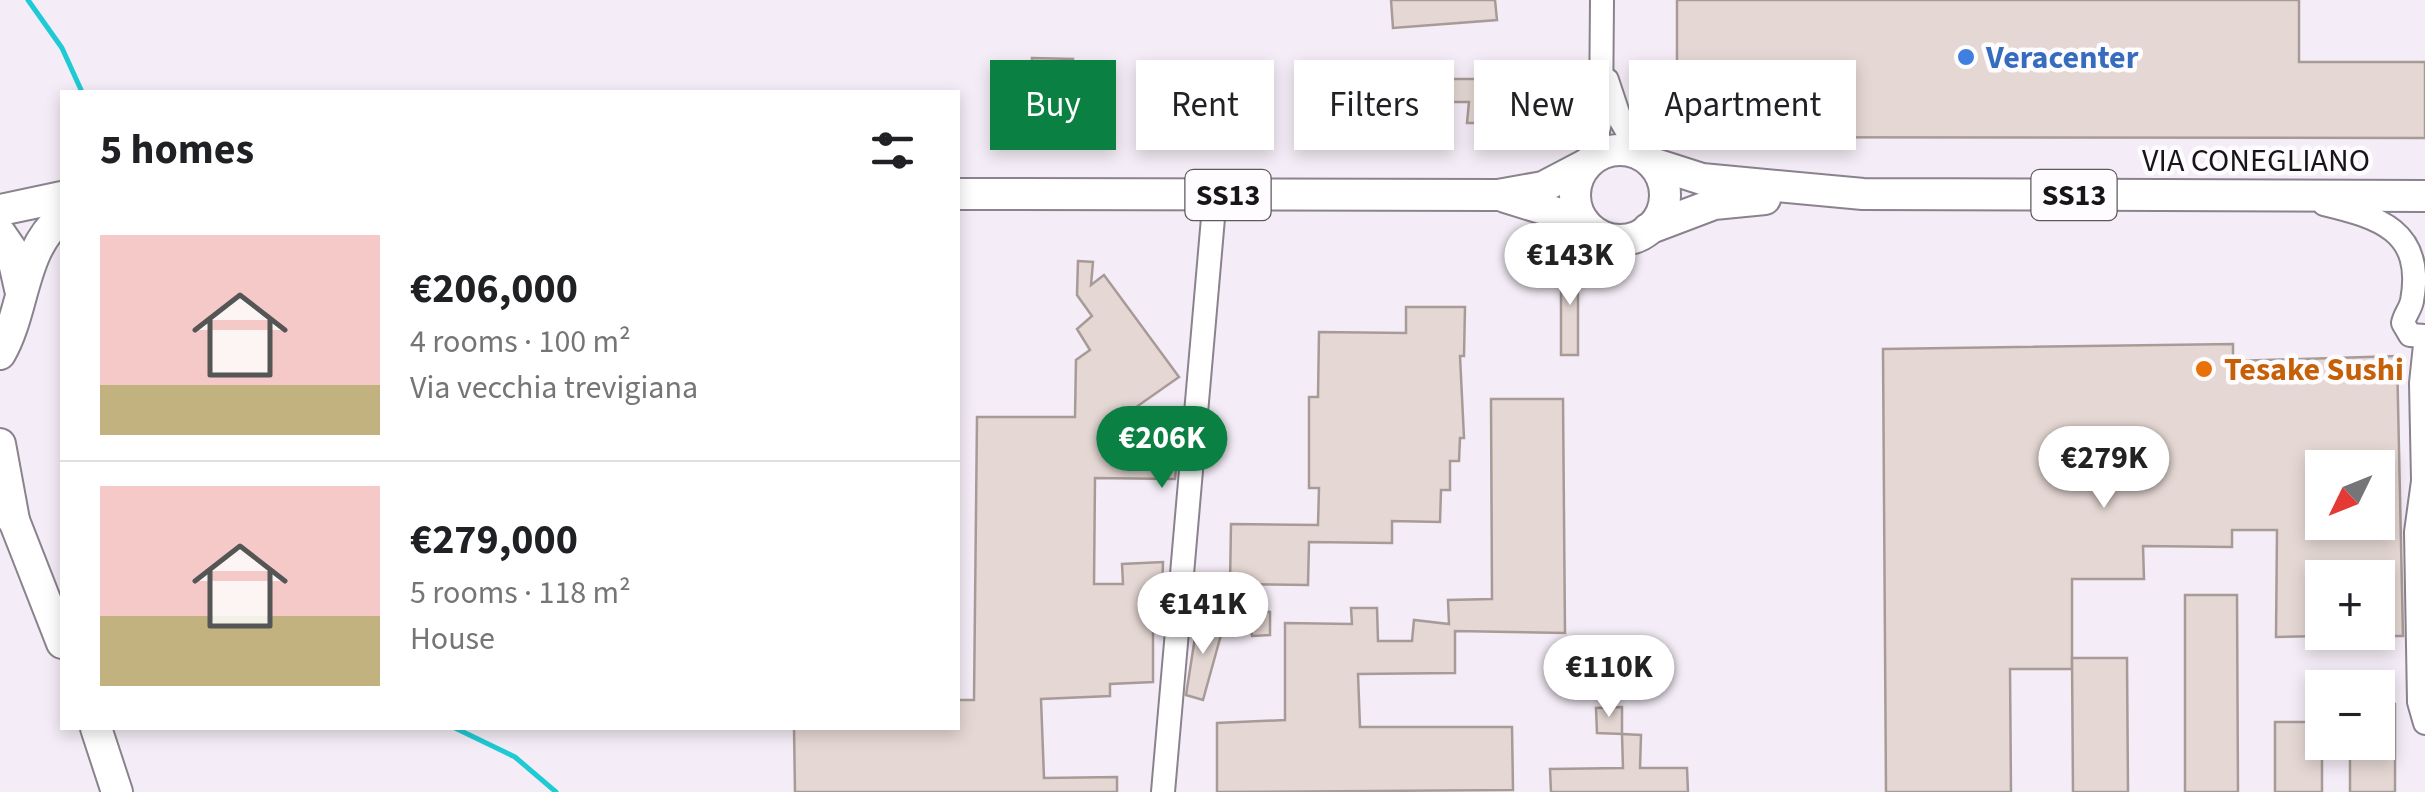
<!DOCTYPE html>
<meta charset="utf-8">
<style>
:root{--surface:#fff;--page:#f6f6f6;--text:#202124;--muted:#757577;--line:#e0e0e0;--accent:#0b8043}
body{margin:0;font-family:"Source Sans 3",sans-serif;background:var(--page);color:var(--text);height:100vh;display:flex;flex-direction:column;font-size:38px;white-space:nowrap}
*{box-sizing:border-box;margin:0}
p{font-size:32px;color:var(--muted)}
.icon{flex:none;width:55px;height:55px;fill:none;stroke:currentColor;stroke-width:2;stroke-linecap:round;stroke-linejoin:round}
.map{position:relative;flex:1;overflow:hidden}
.side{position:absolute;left:60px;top:90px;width:900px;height:640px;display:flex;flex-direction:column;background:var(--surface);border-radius:0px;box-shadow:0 5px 15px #0003}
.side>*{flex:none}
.banner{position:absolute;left:990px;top:60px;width:950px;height:90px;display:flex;gap:20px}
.needle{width:65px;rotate:227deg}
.fabs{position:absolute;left:2305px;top:450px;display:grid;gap:20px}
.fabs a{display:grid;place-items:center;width:90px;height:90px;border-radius:0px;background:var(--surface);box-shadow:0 5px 15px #0003;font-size:50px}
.price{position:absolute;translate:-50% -85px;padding:0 22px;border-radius:35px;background:#fff;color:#222;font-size:32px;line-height:65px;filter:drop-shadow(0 2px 5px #0008)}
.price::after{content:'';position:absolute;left:50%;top:60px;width:30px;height:22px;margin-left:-15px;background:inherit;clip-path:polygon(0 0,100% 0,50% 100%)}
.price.active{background:var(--accent);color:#fff}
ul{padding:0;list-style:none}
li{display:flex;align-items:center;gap:30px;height:250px;padding:0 40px}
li+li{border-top:2px solid var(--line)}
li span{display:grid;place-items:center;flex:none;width:280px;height:200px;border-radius:0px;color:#555}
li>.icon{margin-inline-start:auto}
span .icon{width:120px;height:120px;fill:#fffc;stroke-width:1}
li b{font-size:42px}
h2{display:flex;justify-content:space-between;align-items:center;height:120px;padding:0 40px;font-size:42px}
.pill{padding:0 35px;border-radius:0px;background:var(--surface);box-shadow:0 5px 15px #0003;font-size:35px;line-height:90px}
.pill.active{background:var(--accent);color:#fff}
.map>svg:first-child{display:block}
</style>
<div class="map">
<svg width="2425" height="792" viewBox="0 0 2425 792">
<rect width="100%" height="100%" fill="#f4ecf6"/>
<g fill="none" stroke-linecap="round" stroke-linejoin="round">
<g stroke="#1ecad3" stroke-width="5">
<polyline points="28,0 62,48 82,92"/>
<polyline points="455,728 515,757 556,792"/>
</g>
</g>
<g fill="#e5d8d4" stroke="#a89b97" stroke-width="2.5" fill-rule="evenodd">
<polygon points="1391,0 1495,0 1497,20 1393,28"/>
<polygon points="1677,0 2299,0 2299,62 2425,62 2425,138 1677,137 1664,117 1677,108"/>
<polygon points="1032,58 1073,59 1072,89 1031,89"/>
<polygon points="1358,79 1535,79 1536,123 1467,123 1469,102 1425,102 1425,123 1358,124"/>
<polygon points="1078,261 1093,262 1091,285 1104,275 1179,377 1122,417 1181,418 1175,479 1095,478 1094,584 1123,584 1122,564 1163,562 1162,599 1153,599 1153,682 1110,684 1110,696 1041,699 1044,778 1117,777 1117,792 795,792 794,728 958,728 958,700 974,700 977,417 1075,417 1076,360 1090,350 1077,329 1092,316 1077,295"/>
<rect x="1561" y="261" width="17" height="94"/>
<polygon points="1406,307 1465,307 1464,356 1460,356 1464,438 1460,438 1459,461 1450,461 1450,490 1441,490 1440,522 1392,521 1392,543 1309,542 1308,585 1230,584 1231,524 1318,525 1319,488 1309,488 1309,397 1318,397 1319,332 1406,333"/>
<path d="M2233,344V361L2397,356L2403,636H2378V578H2322V636L2276,637L2277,530H2232V547L2143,546L2144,579H2072V669H2010L2011,792H1886L1883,349ZM2322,468H2378V522H2322Z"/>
<polygon points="1491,399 1563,399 1565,633 1455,631 1455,673 1358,674 1360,727 1512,727 1513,790 1217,792 1217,723 1285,720 1285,623 1352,624 1351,608 1377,608 1378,641 1412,641 1414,620 1449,624 1448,600 1492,599"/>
<polygon points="2185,595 2237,595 2238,792 2185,792"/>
<polygon points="1249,611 1270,612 1270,635 1252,636"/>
<polygon points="1198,618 1224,624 1203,700 1186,695"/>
<polygon points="2072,658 2127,658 2128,792 2073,792"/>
<polygon points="2378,704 2395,704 2395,792 2350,792 2350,742 2378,742"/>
<polygon points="1622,707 1622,734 1597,733 1596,708"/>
<rect x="2275" y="722" width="47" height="70"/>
<polygon points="1622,734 1641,735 1640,768 1687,768 1688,792 1551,792 1550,769 1623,768"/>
</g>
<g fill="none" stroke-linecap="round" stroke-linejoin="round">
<g stroke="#8a828c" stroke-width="26">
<g id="minor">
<polyline points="1607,80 1620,119 1640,154"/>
<polyline points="1592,159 1601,118 1602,0"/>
<path d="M2324,204C2378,217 2425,230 2412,301C2410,310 2405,314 2403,323L2410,335L2425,336"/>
<polyline points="2425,345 2421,383 2423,481 2416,532 2419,702 2425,723"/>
<polyline points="1163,792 1215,195"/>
</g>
</g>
<g stroke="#8a828c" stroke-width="34">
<g id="major">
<circle cx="1620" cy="195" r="45"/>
<polyline points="1652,163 1702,179 1863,194 2425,196"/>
<polyline points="958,194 1498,195 1543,187 1585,165"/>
<polyline points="1505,197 1583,221"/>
<polyline points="0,210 62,197"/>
<polyline points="1648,229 1714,204 1765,199"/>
<polyline points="0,233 11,249 20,289"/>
<path d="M0,354C25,311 21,250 62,217"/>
<polyline points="0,444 14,520"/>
<polyline points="0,500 15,523 62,643"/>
<polyline points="96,728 117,792"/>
</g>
</g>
<use href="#minor" stroke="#fff" stroke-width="22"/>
<use href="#major" stroke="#fff" stroke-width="30"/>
</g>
<circle fill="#3f7fe0" stroke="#fefcfe" stroke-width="4" cx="1966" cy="57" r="10"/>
<circle fill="#e8710a" stroke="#fefcfe" stroke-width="4" cx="2204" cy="369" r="10"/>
<g text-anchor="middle" stroke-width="9" stroke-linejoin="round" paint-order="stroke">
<g fill="#fefcfe" stroke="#5d5a5d" stroke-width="2.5">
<rect x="1185.5" y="170" width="85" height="50" rx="8"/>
<rect x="2031.5" y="170" width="85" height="50" rx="8"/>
</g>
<g font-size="30" font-weight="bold" fill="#181518">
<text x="1228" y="205">SS13</text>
<text x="2074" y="205">SS13</text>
</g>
<g font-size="32" font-weight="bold" fill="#366cbe" stroke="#fefcfe" text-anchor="start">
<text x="1986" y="68">Veracenter</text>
</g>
<g font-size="32" fill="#181518" stroke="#fefcfe">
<text x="2256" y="171">VIA CONEGLIANO</text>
</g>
<g font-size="32" font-weight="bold" fill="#c56008" stroke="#fefcfe" text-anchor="start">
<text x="2224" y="380">Tesake Sushi</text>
</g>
</g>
</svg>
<div class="fabs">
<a><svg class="needle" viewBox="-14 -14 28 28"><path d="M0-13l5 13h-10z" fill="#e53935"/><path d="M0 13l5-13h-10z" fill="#757577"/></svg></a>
<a>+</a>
<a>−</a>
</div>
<b class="price" style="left:1570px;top:308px">€143K</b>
<b class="price active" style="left:1162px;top:491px">€206K</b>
<b class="price" style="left:2104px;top:511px">€279K</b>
<b class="price" style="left:1203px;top:657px">€141K</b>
<b class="price" style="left:1609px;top:720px">€110K</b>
<div class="banner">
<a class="pill active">Buy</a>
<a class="pill">Rent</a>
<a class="pill">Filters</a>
<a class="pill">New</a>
<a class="pill">Apartment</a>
</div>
<section class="side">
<h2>5 homes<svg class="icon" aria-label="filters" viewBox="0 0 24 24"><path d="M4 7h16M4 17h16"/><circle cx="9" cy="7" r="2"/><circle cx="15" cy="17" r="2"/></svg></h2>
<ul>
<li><span style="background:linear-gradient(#f6c9c9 75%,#c2b280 0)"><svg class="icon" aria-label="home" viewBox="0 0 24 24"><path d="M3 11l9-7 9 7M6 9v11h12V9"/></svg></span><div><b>€206,000</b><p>4 rooms · 100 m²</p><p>Via vecchia trevigiana</p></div></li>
<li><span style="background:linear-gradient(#f6c9c9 65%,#c2b280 0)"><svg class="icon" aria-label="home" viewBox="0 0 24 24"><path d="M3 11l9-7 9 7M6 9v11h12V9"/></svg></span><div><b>€279,000</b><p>5 rooms · 118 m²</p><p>House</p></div></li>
</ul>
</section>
</div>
